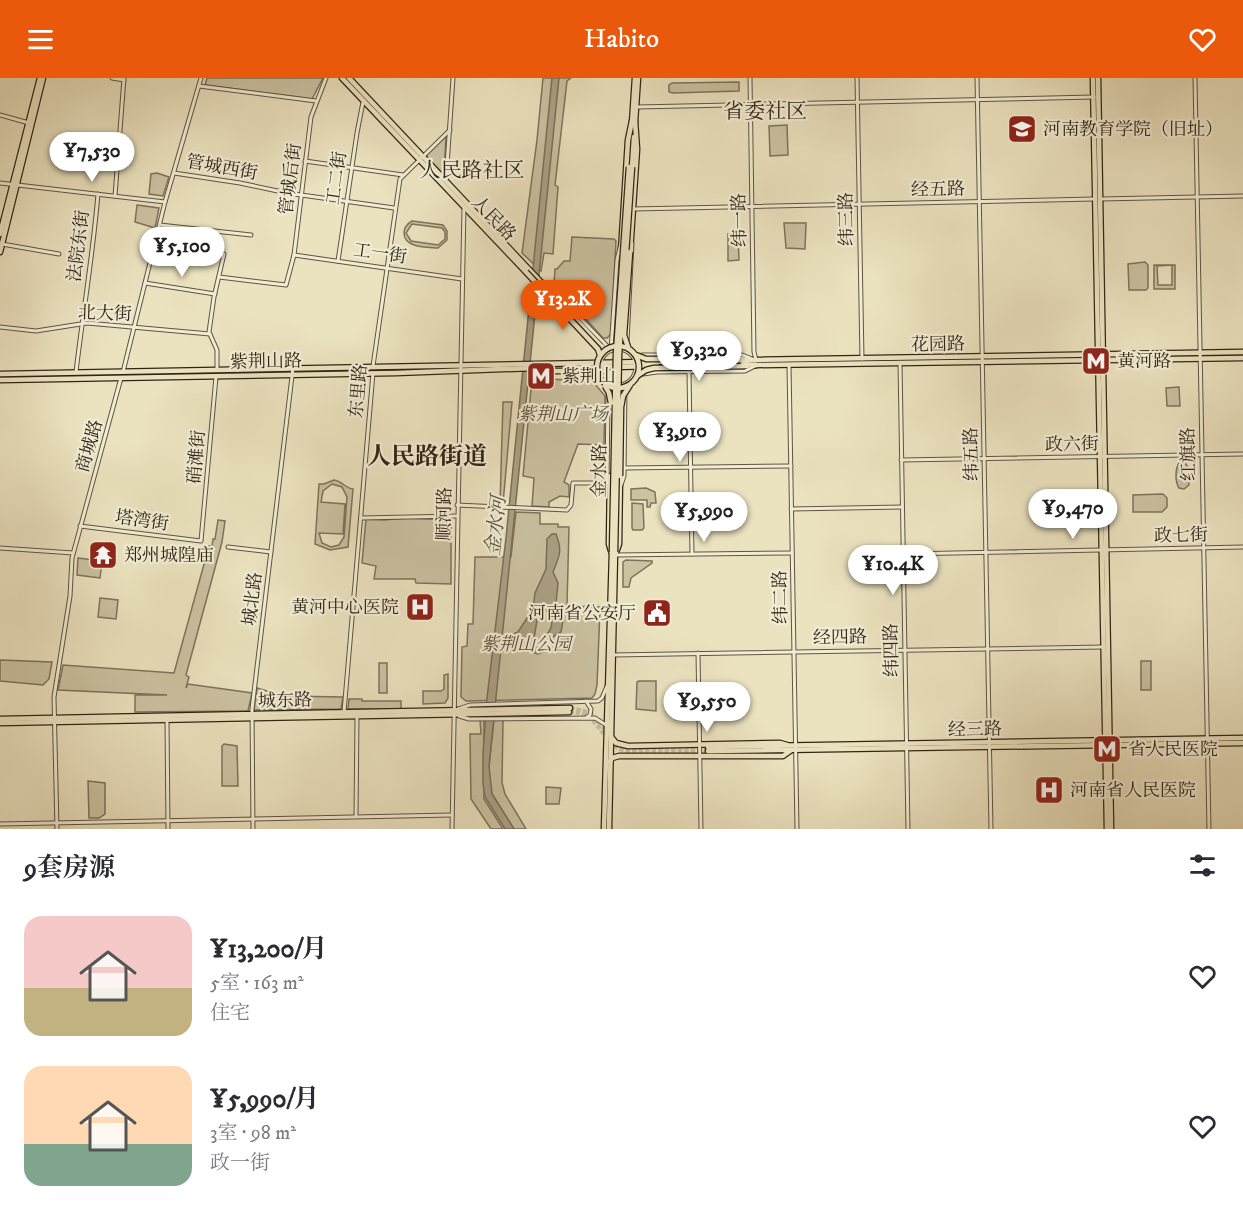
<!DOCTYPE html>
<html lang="zh">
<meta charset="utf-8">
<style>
:root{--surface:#fff;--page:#f7f7f7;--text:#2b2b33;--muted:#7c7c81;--accent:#ea580c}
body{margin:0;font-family:"IM FELL DW Pica","Noto Serif SC",serif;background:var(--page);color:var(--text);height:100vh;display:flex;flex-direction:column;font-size:22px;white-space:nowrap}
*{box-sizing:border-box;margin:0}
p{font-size:20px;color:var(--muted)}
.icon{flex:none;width:33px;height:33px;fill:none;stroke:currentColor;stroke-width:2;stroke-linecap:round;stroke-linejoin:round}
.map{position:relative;height:751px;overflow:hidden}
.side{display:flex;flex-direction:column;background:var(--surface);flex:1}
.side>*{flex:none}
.price{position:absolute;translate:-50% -51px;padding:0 14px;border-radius:21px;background:#fff;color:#222;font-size:20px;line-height:39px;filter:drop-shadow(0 2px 3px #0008)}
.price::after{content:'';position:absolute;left:50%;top:36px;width:18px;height:14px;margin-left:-9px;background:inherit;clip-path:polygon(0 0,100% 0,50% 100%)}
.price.selected{background:var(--accent);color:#fff}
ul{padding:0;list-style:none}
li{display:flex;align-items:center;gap:18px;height:150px;padding:0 24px}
li span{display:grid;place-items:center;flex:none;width:168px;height:120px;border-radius:18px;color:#555}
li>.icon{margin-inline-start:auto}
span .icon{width:72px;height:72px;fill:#fffc;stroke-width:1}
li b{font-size:26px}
h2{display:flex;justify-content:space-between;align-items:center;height:72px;padding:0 24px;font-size:26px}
header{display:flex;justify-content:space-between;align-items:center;height:78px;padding:0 24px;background:var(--accent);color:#fff;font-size:27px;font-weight:600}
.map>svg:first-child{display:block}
</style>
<header><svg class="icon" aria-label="menu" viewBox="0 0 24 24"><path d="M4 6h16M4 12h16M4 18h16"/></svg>Habito<svg class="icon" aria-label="heart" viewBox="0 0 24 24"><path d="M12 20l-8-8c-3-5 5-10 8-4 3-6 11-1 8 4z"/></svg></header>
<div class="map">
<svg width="1243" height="751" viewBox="0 0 1243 751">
<rect width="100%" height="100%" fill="#ebe2bf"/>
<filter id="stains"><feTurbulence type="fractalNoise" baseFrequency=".00333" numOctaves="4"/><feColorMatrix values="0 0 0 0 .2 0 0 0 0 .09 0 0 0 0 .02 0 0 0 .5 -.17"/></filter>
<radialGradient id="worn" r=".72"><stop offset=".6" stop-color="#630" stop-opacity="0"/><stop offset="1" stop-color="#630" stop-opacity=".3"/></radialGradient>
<g fill="#cbc2a2" stroke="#7e735c" stroke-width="1.5" fill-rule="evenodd">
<polygon points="207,0 323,0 312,21 205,7"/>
<polygon points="543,0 571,0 567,3 555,107 558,109 553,176 544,175 541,193 522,175 537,62"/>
<polygon points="739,4 739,13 673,15 669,14 669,7 672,5"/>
<polygon points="787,47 788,77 770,78 769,48"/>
<polygon points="446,58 444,97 425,77"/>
<polygon points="157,95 169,99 163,118 149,116 151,96"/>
<polygon points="137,127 159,130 155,150 135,144"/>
<path d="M412,143L443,147L447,153V162L438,170C427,169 404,170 404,155C404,149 407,146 412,143ZM412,146L442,150L445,154V161L438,167L411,163L406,155Z"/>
<polygon points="784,145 806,145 805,171 786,170"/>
<polygon points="728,156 738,156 739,182 728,183"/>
<polygon points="572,159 614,161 616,163 611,256 607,260 603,260 554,206 555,191 557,191 564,183 570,183"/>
<polygon points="1145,184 1148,187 1148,210 1146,212 1129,212 1128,186"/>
<path d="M1154,187H1175V211H1154ZM1172,187V207H1158L1157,188Z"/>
<polygon points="532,301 586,302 595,306 605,318 604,367 578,366 564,404 569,407 569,419 560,418 549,424 549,429 532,428 534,400 523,398"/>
<polygon points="1179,309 1180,328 1167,328 1166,310"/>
<polygon points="503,324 512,324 503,426 500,426"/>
<path d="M1179,385H1185L1188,389L1189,407L1184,411L1179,410C1175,404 1175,391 1179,385Z"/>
<path d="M334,402C342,403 345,410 353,411L348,469L330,472L315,466L319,406H324ZM332,406L342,409L347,419L344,459L339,467L331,469L322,465L319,455L343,456L345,426L321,424L323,413Z"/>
<polygon points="646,410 655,414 656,425 651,425 650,429 647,429 647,422 631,422 631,411"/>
<polygon points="1163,416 1167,420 1167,429 1162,434 1133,434 1133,417"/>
<polygon points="632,425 643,426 644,450 642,452 633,452 632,450"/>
<polygon points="516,434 540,435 540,446 558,446 558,449 569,449 567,528 600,529 600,531 597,607 595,616 592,620 466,623 461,619 462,569 467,568 468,546 473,546 475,479 511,479"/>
<polygon points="405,440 451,442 451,506 416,505 415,501 374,501 376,488 362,485 366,441 384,442"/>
<polygon points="218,442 225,443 222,464 186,597 189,599 186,610 188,606 252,615 248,633 135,634 135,617 167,617 58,612 63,587 174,595 209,468 212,468 213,461 215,461"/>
<polygon points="78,480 102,483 100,500 77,497"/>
<polygon points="626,482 652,483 652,485 631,500 629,509 623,509 623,484"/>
<polygon points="100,520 118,522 116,541 98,539"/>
<polygon points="647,524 660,525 659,547 650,548 644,545 644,526"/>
<polygon points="0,582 52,584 49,601 43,607 0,603"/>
<rect x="1141" y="583" width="10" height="29"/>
<rect x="379" y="585" width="8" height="30"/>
<polygon points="448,596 448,620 445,625 423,626 423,613 441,613 444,611 444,597"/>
<polygon points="639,603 656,603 656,633 636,631 637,604"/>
<polygon points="257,610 284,618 343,619 341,631 254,632"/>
<polygon points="349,621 362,621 362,623 401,623 401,631 348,631"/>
<polygon points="480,642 484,642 484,721 503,751 491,751 471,721 470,656 481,656"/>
<polygon points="494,642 503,642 502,705 505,716 526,751 514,751 492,716 490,708 489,688"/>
<polygon points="224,666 237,668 238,708 222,708 222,668"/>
<polygon points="88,703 105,705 105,736 99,740 89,740"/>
<polygon points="546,709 561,710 559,726 546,726"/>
</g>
<g fill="#aba185" stroke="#7a6f58" stroke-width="1.5" fill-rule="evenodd">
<polygon points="552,0 559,0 489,688 492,716 514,751 505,751 485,719 483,706 483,675 487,620 506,460"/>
<path d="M552,456H556C563,474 559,478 553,494L558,505L556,525L563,542L561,554L549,561L545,573L538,576L514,568H509L511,557L518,554L533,531L535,515L546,491L547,461ZM542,529C558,540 553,555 538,564L534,560L539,531Z"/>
</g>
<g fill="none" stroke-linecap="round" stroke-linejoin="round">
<g stroke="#c6bc9d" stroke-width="4.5" stroke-dasharray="4.5 2" stroke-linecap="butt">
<polyline points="570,630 591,635 608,655"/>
<path d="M569,634C601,633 599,664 625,673H708"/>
<polyline points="626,669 708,669"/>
</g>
<g stroke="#5f5440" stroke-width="5">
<g id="minor">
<polyline points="112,0 124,2"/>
<polyline points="750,0 754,274 756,282"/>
<polyline points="857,0 862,281"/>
<polyline points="977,0 991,751"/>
<polyline points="1195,0 1209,751"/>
<polyline points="199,8 316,23"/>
<polyline points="637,29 1094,19"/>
<polyline points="0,37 29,45"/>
<polyline points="305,83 403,97"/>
<polyline points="174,95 240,105 287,115 394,130"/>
<polyline points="446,102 453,0"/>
<polyline points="0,105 165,124"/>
<polyline points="115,118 124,0"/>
<polyline points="1101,121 1243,118"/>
<polyline points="633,131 1094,121"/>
<polyline points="160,147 251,157"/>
<polyline points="155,165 224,176 214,219 209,254 217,272 217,291"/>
<polyline points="2,166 59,176"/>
<polyline points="294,177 462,201"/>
<polyline points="338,183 357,55 363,24"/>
<polyline points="219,199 286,207 294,177 311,39 326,0"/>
<polyline points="542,204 553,212 611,272"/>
<polyline points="145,205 215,216"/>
<polyline points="0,249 36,253 87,245 210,256"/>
<polyline points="627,263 632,165"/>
<circle cx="618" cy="289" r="18"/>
<polyline points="611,272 617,182 620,169"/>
<polyline points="642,277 742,277 752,281"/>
<polyline points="900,285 908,751"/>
<polyline points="789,287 797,751"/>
<polyline points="373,288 400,101 450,52"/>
<path d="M76,294C83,235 93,176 98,116"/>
<polyline points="123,294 165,124 201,0"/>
<polyline points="689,294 692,476"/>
<polyline points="643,296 657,294 745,293 755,288"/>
<polyline points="901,382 1243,376"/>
<polyline points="624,390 791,388"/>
<polyline points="607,404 608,318"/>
<polyline points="621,407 624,398 625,306"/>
<polyline points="457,427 567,432 571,427 573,405 607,405"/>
<polyline points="791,431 902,429"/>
<polyline points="361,440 457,438"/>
<polyline points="80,448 201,463 216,299"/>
<polyline points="228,469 271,474"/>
<polyline points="0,470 73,475"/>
<polyline points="903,476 1243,469"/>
<polyline points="615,477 792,475"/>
<polyline points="698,575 701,751"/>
<polyline points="613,577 1103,569"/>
<polyline points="586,623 591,631 590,637 587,639"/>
<polyline points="458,631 470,627 598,623 602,620 607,608"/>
<polyline points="344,634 373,295"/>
<polyline points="459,638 469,641 595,640 606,647"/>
<polyline points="167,642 168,751"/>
<polyline points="356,738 357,638"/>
<polyline points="0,746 452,737"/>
<polyline points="57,751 54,619 70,518 72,480 121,300"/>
<polyline points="253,751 252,631 293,290"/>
<polyline points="452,751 464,129"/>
</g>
</g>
<g stroke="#302415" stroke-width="7">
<g id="major">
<polyline points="342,0 526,194"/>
<polyline points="349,0 600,267 606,271"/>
<polyline points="1093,0 1107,751"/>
<polyline points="1098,0 1111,751"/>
<polyline points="635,44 638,0"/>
<polyline points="632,45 635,0"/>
<polyline points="632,89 634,59"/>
<polyline points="0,156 40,0"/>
<polyline points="621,173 628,62 632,43"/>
<polyline points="0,174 43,0"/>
<polyline points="630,174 637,71 635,43"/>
<polyline points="705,281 742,281"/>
<polyline points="754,282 1243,274"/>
<polyline points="743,286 756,287"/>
<polyline points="755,287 1243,280"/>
<polyline points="705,289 747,288"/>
<polyline points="570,290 657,288"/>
<polyline points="530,293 587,293 600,301"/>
<polyline points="0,296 756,282"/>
<polyline points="0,302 396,295 534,290"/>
<polyline points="610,398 609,466 611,473"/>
<polyline points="615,477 619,466 620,398"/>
<polyline points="0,641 570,630"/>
<polyline points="0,645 569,634"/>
<polyline points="611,659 616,665 628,668 780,665 787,667"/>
<polyline points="708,669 1243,660"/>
<polyline points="708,673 1243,665"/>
<polyline points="610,684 612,680 619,678 783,678 790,673"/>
<polyline points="604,751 612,474"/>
<polyline points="609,751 615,474"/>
</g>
</g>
<use href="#minor" stroke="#f2ecd5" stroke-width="3"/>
<use href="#major" stroke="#ebe2bf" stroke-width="4.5"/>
<g stroke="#302415" stroke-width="7" stroke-linecap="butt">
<g id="major-bridge">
<polyline points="526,194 598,271 600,277"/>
<circle cx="618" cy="289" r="21"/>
<polyline points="628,269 624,257 630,174"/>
<polyline points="636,277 646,281 705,281"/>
<polyline points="637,298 646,292 654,290 705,289"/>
<polyline points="605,308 609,315 611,325"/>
<polyline points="620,398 621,329 623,318 630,307"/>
<polyline points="612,474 616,276 629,89"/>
<polyline points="615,474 619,277 632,89"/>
</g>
</g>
<use href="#major-bridge" stroke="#ebe2bf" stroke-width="4.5"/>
</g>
<defs>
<g id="university-square" transform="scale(1.5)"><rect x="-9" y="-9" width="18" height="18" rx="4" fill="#8f2418" stroke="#f2ecd5"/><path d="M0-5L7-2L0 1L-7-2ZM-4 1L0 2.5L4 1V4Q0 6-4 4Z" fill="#fff"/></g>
<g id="metro-square" transform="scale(1.5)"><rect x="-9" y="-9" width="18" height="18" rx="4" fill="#8f2418" stroke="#f2ecd5"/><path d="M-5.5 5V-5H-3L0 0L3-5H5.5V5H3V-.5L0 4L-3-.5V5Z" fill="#fff"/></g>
<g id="temple-square" transform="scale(1.5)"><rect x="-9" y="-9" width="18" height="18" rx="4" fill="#8f2418" stroke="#f2ecd5"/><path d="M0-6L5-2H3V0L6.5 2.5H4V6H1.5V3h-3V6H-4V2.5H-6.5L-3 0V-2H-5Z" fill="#fff"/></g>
<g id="hospital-square" transform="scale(1.5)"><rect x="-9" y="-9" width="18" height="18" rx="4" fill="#8f2418" stroke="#f2ecd5"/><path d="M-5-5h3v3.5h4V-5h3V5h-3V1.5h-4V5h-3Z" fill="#fff"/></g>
<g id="civic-square" transform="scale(1.5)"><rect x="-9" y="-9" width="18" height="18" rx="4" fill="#8f2418" stroke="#f2ecd5"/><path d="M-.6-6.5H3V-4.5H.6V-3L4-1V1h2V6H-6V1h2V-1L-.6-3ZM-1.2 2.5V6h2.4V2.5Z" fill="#fff"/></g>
</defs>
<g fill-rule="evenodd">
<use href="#university-square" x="1022" y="51"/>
<use href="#metro-square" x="1096" y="283"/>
<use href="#metro-square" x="541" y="298"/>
<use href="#temple-square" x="103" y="477"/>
<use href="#hospital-square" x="420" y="529"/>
<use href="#civic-square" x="657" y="535"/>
<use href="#metro-square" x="1107" y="671"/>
<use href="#hospital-square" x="1049" y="712"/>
</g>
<g text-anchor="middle" stroke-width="4.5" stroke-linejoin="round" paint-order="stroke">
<g font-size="18" fill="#302415" stroke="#f2ecd5" text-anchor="start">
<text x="1043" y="57">河南教育学院（旧址）</text>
<text x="1117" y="289">黄河路</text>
<text x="562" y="304">紫荆山</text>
<text x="124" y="483">郑州城隍庙</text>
<text x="399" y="535" text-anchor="end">黄河中心医院</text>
<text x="636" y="541" text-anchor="end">河南省公安厅</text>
<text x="1128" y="677">省人民医院</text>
<text x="1070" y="718">河南省人民医院</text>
</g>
<g font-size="18" fill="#302415" stroke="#f2ecd5">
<text transform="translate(222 89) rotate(10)" y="6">管城西街</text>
<text transform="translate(336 100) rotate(-82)" y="6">工二街</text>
<text transform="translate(290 101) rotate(-83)" y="6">管城后街</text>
<text transform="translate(938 111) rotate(-1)" y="6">经五路</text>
<text transform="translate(494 140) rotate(46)" y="6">人民路</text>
<text transform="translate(846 141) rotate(-91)" y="6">纬三路</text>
<text transform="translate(739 142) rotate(-91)" y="6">纬一路</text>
<text transform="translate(78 168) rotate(-83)" y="6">法院东街</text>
<text transform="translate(380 175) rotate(8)" y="6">工一街</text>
<text transform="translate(105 235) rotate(2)" y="6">北大街</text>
<text transform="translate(938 266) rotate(-1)" y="6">花园路</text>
<text transform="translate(266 283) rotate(-1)" y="6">紫荆山路</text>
<text transform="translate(358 313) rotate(-85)" y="6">东里路</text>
<text transform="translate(1072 366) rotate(-1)" y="6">政六街</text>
<text transform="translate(89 368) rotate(-74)" y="6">商城路</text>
<text transform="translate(971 376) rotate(-91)" y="6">纬五路</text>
<text transform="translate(1188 376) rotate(-91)" y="6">红旗路</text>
<text transform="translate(196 379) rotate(-85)" y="6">硝滩街</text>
<text transform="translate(599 393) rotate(-89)" y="6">金水路</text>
<text transform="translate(444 436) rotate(-89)" y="6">顺河路</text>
<text transform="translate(142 442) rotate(8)" y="6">塔湾街</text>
<text transform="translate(1181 457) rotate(-1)" y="6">政七街</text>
<text transform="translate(780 519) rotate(-91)" y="6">纬二路</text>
<text transform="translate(252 521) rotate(-83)" y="6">城北路</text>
<text transform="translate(840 559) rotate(-1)" y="6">经四路</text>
<text transform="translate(891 572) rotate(-91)" y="6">纬四路</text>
<text transform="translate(285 622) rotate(-1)" y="6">城东路</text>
<text transform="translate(975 651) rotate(-1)" y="6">经三路</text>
</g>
<g font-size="18" font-style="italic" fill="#574c38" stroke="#f2ecd5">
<text x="563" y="342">紫荆山广场</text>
<text x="526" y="572">紫荆山公园</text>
</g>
<g font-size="20" font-style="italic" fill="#5b503c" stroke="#f2ecd5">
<text transform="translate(495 448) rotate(-84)" y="7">金水河</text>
</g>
<g font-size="21" fill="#302415" stroke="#f2ecd5">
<text x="765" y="40">省委社区</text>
<text x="472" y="99">人民路社区</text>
</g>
<g font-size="24" font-weight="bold" fill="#302415" stroke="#f2ecd5">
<text x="427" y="386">人民路街道</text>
</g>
</g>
<rect width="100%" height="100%" filter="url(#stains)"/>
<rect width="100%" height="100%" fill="url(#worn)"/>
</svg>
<b class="price" style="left:92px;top:105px">¥7,530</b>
<b class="price" style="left:182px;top:200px">¥5,100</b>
<b class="price selected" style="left:563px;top:253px">¥13.2K</b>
<b class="price" style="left:699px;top:304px">¥9,320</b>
<b class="price" style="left:680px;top:385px">¥3,910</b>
<b class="price" style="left:1073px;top:462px">¥9,470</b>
<b class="price" style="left:704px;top:465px">¥5,990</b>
<b class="price" style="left:893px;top:518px">¥10.4K</b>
<b class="price" style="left:707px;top:655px">¥9,550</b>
</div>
<section class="side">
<h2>9套房源<svg class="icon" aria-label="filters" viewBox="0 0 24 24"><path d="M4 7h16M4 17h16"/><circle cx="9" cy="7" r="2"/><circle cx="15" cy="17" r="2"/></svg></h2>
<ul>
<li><span style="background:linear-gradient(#f6c9c9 60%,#c2b280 0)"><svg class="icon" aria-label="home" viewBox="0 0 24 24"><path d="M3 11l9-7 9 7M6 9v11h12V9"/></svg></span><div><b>¥13,200/月</b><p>5室 · 163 m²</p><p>住宅</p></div><svg class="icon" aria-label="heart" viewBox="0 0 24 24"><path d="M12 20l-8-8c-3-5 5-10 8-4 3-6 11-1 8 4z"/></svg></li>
<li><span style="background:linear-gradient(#ffd9b3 65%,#7fa58c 0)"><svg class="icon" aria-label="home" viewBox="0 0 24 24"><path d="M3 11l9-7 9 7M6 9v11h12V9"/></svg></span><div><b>¥5,990/月</b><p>3室 · 98 m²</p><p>政一街</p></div><svg class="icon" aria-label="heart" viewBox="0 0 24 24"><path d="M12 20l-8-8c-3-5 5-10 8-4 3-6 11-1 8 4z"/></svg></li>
</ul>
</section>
